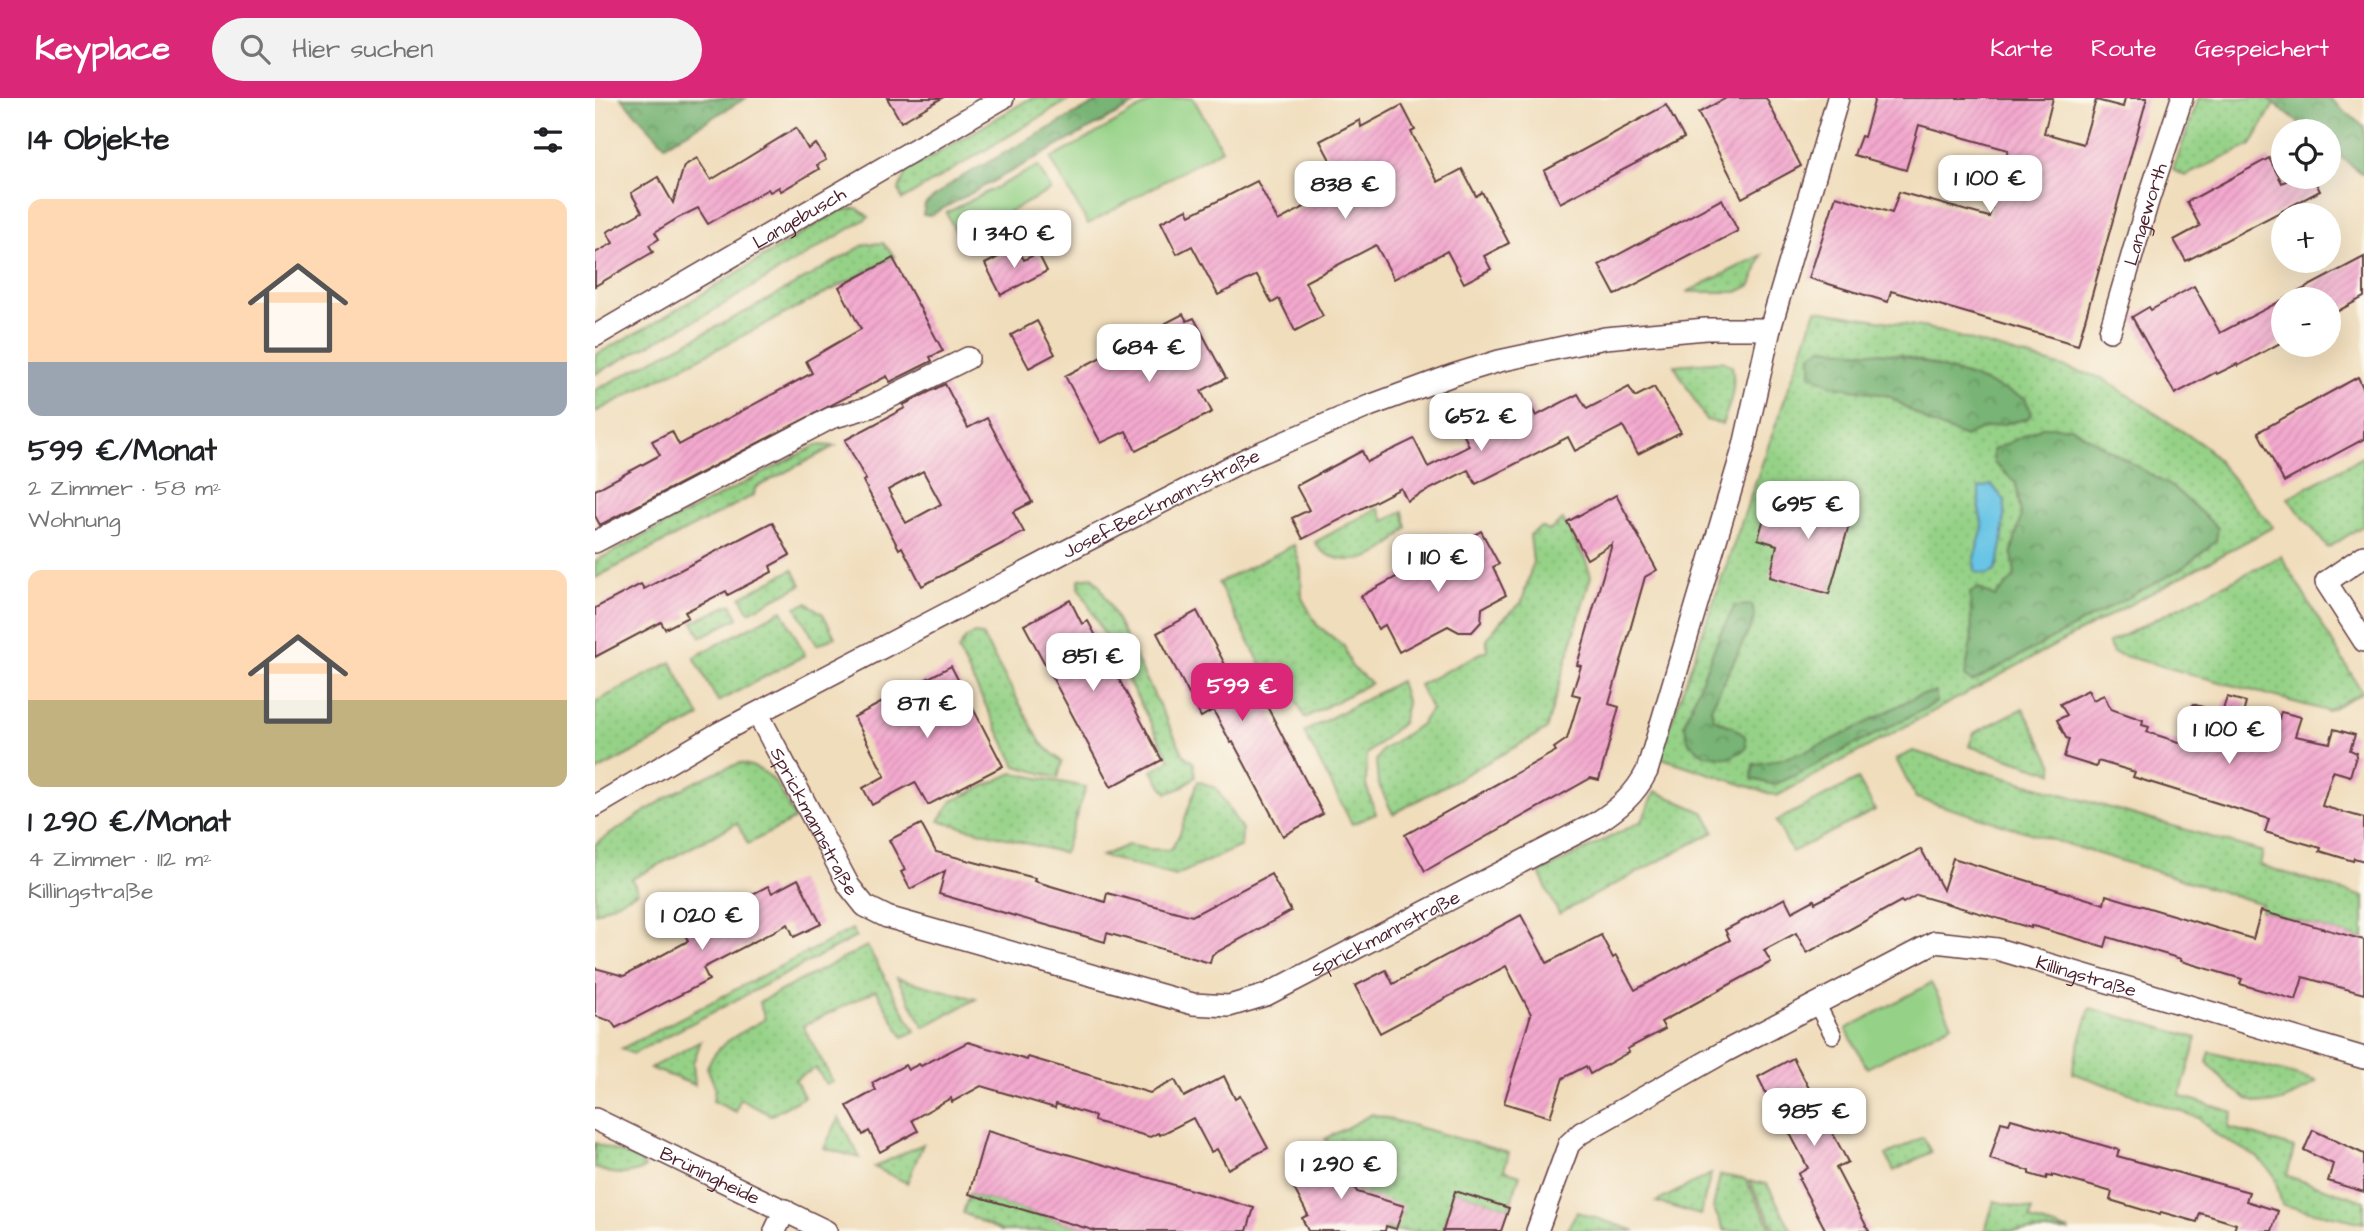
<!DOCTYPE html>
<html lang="de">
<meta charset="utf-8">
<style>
:root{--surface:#fff;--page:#f2f2f2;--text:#202124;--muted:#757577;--accent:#db2777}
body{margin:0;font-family:"Architects Daughter",sans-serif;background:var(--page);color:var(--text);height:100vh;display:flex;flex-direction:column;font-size:26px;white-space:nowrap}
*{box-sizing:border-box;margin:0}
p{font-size:23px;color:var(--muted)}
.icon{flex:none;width:38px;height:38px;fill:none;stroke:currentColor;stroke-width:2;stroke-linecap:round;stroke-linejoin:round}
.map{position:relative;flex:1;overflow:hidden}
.details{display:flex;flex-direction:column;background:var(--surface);width:595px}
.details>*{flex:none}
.fabs{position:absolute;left:1676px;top:21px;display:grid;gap:14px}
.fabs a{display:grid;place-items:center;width:70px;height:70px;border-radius:50%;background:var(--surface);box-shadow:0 7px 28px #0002;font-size:35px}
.price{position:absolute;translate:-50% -60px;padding:0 16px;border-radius:14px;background:#fff;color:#222;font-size:23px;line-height:46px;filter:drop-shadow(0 2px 4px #0008)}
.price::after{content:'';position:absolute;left:50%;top:42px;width:21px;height:16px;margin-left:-10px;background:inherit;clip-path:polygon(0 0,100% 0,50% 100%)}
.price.selected{background:var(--accent);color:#fff}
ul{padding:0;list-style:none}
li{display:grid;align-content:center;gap:14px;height:371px;padding:0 28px}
li span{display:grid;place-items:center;height:217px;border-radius:14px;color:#555}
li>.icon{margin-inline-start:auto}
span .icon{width:126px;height:126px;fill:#fffc;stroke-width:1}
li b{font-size:30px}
h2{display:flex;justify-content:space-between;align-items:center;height:84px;padding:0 28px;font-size:30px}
header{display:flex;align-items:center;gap:42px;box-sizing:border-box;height:98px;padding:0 35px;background:var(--accent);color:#fff}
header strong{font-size:33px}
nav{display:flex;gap:38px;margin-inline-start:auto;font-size:24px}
.search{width:490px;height:63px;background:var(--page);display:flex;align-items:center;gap:18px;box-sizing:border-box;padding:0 24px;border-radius:38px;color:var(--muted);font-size:26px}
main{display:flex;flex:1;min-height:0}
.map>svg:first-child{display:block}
</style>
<header>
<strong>Keyplace</strong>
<div class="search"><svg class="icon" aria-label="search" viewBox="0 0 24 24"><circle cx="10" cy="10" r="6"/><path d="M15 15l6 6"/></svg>Hier suchen</div>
<nav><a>Karte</a><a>Route</a><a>Gespeichert</a></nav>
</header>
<main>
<section class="details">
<h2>14 Objekte<svg class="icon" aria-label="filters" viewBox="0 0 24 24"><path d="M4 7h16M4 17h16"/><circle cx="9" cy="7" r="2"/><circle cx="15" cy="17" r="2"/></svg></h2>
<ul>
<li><span style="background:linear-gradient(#ffd9b3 75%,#9aa5b1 0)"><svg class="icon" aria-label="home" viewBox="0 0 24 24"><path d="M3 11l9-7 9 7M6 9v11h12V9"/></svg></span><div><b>599 €/Monat</b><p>2 Zimmer · 58 m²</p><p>Wohnung</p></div></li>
<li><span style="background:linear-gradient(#ffd9b3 60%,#c2b280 0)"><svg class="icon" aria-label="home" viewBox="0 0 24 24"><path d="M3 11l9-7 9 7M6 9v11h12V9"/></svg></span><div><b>1 290 €/Monat</b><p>4 Zimmer · 112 m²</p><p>Killingstraße</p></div></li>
</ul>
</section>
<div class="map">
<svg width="1769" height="1133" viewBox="0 0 1769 1133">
<defs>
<pattern id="green-dots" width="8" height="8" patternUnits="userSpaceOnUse" patternTransform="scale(1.75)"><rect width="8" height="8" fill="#95d287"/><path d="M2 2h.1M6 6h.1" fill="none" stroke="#82b475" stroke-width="1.8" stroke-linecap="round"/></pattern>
<pattern id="forest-crowns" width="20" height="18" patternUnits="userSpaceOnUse" patternTransform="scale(1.75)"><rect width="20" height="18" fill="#78b474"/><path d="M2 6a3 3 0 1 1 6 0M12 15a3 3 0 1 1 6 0" fill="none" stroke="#64925f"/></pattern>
<pattern id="building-hatch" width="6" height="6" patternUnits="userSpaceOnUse" patternTransform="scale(1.75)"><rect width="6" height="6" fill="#f3a9ce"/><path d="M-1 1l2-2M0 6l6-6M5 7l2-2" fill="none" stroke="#d291b1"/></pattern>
</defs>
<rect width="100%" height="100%" fill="#fbf7ec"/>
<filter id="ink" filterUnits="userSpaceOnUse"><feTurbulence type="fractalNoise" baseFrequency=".0143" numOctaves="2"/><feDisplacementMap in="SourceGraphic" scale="14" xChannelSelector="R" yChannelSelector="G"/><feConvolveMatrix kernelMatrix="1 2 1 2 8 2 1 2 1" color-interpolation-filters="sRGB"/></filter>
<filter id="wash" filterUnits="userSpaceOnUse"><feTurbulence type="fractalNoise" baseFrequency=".00686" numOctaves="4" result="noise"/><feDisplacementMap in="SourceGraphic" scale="28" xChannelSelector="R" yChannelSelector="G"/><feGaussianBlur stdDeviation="1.57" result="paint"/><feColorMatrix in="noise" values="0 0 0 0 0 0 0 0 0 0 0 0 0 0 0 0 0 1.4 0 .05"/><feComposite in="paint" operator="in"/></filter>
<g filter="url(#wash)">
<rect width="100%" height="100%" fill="#f0ddbc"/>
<g fill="url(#green-dots)" stroke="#707859" stroke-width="2">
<polygon points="436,0 477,0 307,102 304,91 311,74"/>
<polygon points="1604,0 1672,0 1679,6 1656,47 1590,78 1578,72"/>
<polygon points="262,110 274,119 114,215 0,276 0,257 56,227 244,113"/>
<polygon points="288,145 300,159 0,314 0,292 154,212 271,146"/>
<polygon points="1167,157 1156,187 1142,194 1092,194"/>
<polygon points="1221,212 1332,230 1507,280 1611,349 1678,429 1182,698 1064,659"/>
<path d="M1128,263L1137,268C1141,291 1136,304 1127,326L1111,322L1079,267Z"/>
<polygon points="222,347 240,348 160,390 159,397 0,480 0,463"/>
<polygon points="1769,358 1769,427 1733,450 1693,400"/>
<path d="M783,410L790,423L808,413L812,430C793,451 776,466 746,461C735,459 725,454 720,444Z"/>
<polygon points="968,422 991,463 996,478 951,632 798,716 783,685 781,663 787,652 826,626 836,611 824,587 892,552 892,541 906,523 927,504 938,464 935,437 946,429 954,433"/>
<polygon points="699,447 706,471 707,500 722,527 749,548 756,568 776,585 710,620 684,571 671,576 623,485"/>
<polygon points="1686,458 1767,594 1732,613 1518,555 1513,545"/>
<polygon points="198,471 206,487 154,514 146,499"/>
<polygon points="497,479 505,488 589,657 599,665 600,679 584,691 572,695 557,673 575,662 484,489 484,481"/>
<polygon points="212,505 228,516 240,539 222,547 201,509"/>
<polygon points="136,506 143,520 106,539 98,524"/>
<polygon points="187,512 210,557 123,604 99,559"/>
<polygon points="379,536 387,537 446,645 467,664 463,680 421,668 363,552 371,540"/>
<polygon points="76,564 105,619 0,674 0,604"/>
<polygon points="805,583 812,606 807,625 772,656 771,687 781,716 757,726 709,634"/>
<polygon points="1428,610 1458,667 1458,675 1374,648 1379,635"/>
<polygon points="1318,653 1668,754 1665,767 1769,799 1769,842 1666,813 1667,806 1321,700 1301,661"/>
<path d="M146,665C183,674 184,691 200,721L153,746L142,725L37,781L43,794L0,815V746C46,717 93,681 146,665Z"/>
<polygon points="418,675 491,689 469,755 344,723 357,703"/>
<polygon points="1263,681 1280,712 1197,754 1181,723"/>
<polygon points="603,683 621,690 647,732 646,748 580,778 506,758 533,747 554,751 576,752 585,735"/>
<polygon points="1060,693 1110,715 1119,734 964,816 944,775 1047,723"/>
<polygon points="257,831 261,839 38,956 26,951"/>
<path d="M272,848L320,933L308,939L281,892L208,928L238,984L231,986L221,970L200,981L209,999L176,1017L145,1001L141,1014L118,1003L120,989L112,969C123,943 147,935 170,921L164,904Z"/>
<polygon points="302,880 381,901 329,929"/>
<polygon points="1495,910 1602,940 1585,998 1638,1014 1633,1029 1699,1050 1692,1078 1769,1103 1769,1125 1687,1107 1679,1077 1662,1059 1620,1036 1604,1020 1478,975 1479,963"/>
<polygon points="106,943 98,965 100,987 55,970"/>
<path d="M1615,954L1722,983C1671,1021 1650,1009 1612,964Z"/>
<polygon points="777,1016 914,1055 909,1072 925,1077 914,1110 860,1093 848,1133 790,1133 791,1128 762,1094 743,1055 730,1041"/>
<polygon points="244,1020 265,1060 229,1050"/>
<polygon points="1328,1039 1336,1054 1299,1073 1291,1057"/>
<path d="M0,1045L47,1063L50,1070C32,1079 19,1077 0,1070Z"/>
<polygon points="328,1046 312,1085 279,1069"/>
<polygon points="1116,1076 1105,1117 1061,1104"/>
<polygon points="1125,1077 1150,1081 1178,1133 1130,1133 1118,1110"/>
<polygon points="1154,1083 1172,1086 1197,1133 1181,1133"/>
<polygon points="374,1096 501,1133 406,1133 368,1115"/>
<polygon points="1399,1103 1437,1112 1435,1122 1475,1133 1390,1133"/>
<polygon points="982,1114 1041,1133 971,1133"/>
</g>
<g fill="url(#forest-crowns)" stroke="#616a50" stroke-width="2">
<polygon points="26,0 151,0 70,47"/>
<polygon points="509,0 551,0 336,117 328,117 330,106 361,82"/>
<polygon points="1672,0 1734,0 1769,29 1769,77 1734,50 1734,33 1714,33"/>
<polygon points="1227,250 1306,257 1377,279 1430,300 1437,315 1432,321 1389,330 1370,339 1335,325 1294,298 1236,287 1216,277 1216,256"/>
<polygon points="1447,329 1476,329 1580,391 1623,430 1621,443 1586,471 1377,584 1370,579 1377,537 1375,495 1383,490 1400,499 1420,479 1417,453 1426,418 1421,385 1399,365 1398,352"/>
<polygon points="1157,507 1160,520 1116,610 1119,621 1138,629 1150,638 1151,651 1134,660 1110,657 1094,645 1089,626 1125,536 1140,508"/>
<path d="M1341,594V605L1201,677L1179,687L1157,681L1158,666C1214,661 1272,623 1322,598Z"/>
</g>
<g fill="#95d287" stroke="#707859" stroke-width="2">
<polygon points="563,0 598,0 627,51 493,126 456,61"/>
<polygon points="443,68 456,92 364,140 351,115"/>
<polygon points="1336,885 1357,926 1272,970 1251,931"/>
</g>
<path fill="#68c5e6" stroke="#597288" stroke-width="2" d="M1397,387L1410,403C1408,429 1410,448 1400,473L1392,477L1380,474L1379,460L1388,430L1384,411V390Z"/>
<g id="blocks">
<g fill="url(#building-hatch)" fill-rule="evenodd">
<polygon points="292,0 347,0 306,24"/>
<polygon points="1131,0 1171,0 1206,68 1147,100 1103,15"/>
<polygon points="1280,0 1458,0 1449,35 1488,46 1501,2 1528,9 1530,0 1552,0 1483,247 1296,193 1293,204 1214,180 1241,98 1297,115 1304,94 1394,119 1413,52 1324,27 1311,72 1259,57 1266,38 1269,39"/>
<polygon points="807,7 820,32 816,34 843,84 867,71 881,98 887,94 914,145 889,158 896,171 869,185 852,153 799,181 781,147 710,184 728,218 700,233 684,201 677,205 662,177 623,197 597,148 582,156 566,124 592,111 595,117 662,83 683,123 749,88 725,43 765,22 766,29"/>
<polygon points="1071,7 1089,40 965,105 949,73"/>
<polygon points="201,30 213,51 221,46 231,62 222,67 224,71 186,93 184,89 175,94 173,91 113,126 103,110 83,120 60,134 64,141 54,147 58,154 0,188 0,155 18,145 12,134 47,114 36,95 63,79 78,105 89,68 102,60 116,82"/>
<polygon points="1674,60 1687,85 1699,79 1718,79 1725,93 1591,163 1579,142 1605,128 1592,104"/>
<polygon points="1127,101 1143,133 1020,197 1004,167"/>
<polygon points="422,149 429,162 443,155 452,173 406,197 390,166"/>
<polygon points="1769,159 1769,199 1734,218 1734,201 1689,201 1689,243 1643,268 1642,266 1622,276 1621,274 1580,296 1537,219 1554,209 1556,212 1599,188 1625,235"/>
<polygon points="298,160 348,253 335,259 337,263 295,284 292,278 5,427 0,418 0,392 65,357 57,343 77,333 84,347 217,275 211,263 266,231 244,189"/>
<polygon points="588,216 592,223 599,220 631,280 606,293 617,314 541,353 531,333 506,345 470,278"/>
<polygon points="442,223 460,256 434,270 416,237"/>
<polygon points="1763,279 1769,292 1769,341 1689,384 1663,334"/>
<path d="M350,286L373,330L392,320L437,404L418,414L429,434L327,488L307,449L304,451L268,383L271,382L250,342L310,310L308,307ZM328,373L346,406L311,425L293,392Z"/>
<polygon points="1034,289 1040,299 1059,289 1086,334 1043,356 1028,328 980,353 973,339 881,386 873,372 812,403 806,390 708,441 697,420 714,412 701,388 767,353 772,364 819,341 833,369 874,348 869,337 933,303 941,318 983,296 992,311"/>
<polygon points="1200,393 1259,410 1234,496 1175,479 1182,447 1163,441 1171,413 1191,419"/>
<polygon points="1021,397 1062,472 1050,479 1014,606 1024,609 1004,682 996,680 830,773 810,737 961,653 959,650 972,641 985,598 977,596 986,568 982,567 1017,446 992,461 972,424"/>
<polygon points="177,424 195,457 175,468 177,474 133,497 131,493 90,514 93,519 70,531 66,524 0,559 0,510 46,486 49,491"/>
<polygon points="886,433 904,466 898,469 911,497 887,510 886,524 877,534 864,534 853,528 804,554 790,527 783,531 766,498"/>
<polygon points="475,502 487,526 493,523 567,662 516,689 429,527"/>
<polygon points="602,513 646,597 662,589 728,716 688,738 638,644 636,645 618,612 606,619 562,535"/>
<polygon points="356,568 408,668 333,707 320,684 277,707 268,690 290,678 259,619"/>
<polygon points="1493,592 1498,602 1509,597 1516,611 1548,622 1547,627 1554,629 1552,634 1587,645 1598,606 1627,615 1632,599 1651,604 1647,621 1681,629 1686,614 1706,619 1700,638 1735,645 1739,631 1760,637 1755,652 1762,655 1755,678 1738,673 1727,708 1769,720 1769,763 1759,760 1758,763 1725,753 1726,750 1670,734 1674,721 1538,679 1540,674 1503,663 1501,669 1469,659 1474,641 1471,640 1462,622 1472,617 1465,606"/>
<polygon points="326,726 341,754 440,780 439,783 510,804 512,795 597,818 676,776 696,813 617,857 615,865 512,835 510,844 344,796 350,773 315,791 306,774 310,772 294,742"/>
<polygon points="1326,751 1348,792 1358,760 1509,806 1511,797 1658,841 1666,813 1769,842 1769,896 1708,879 1701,902 1645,886 1647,881 1586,863 1586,861 1513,839 1510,849 1442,829 1436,828 1436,830 1322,797 1308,805 1306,803 1212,855 1201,835 1169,852 1176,864 1066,924 1070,931 1032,951 1034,954 995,976 991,968 968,980 955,1019 909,1005 936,916 911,868 785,935 760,888 791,872 798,886 926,817 952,865 1006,837 1018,860 1021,858 1040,892 1135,842 1130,832 1190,800 1197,814 1219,802 1220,805"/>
<polygon points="203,781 226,826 199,839 193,826 108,870 114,882 21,930 16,923 0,918 0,870 29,878 93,843 88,832 173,788 177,795"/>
<polygon points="373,944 432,962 433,959 555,995 580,982 589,999 629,978 640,1001 645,998 673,1050 633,1071 622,1051 616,1054 598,1020 565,1037 563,1035 555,1039 499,1023 500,1018 461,1006 460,1010 386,988 357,1004 356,1000 317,1022 323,1033 285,1054 274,1033 268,1037 252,1008 281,992 277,985 310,967 313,972 324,966 326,968"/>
<polygon points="1198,960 1253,1064 1241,1070 1274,1133 1231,1133 1204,1082 1206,1081 1203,1076 1213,1070 1177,1001 1174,1001 1163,979"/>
<polygon points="1416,1021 1524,1052 1522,1058 1654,1094 1651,1103 1683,1113 1677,1133 1639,1133 1641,1126 1605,1115 1602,1124 1566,1114 1565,1117 1515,1102 1517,1094 1457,1077 1457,1079 1452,1078 1451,1081 1434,1076 1434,1073 1395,1061 1406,1024 1414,1026"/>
<polygon points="1718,1032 1769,1056 1769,1094 1733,1083 1738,1066 1709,1052"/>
<polygon points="392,1033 659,1110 652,1133 501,1133 374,1096"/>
<polygon points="743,1055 762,1094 809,1108 801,1131 791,1128 790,1133 713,1133 707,1120 713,1117 694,1081"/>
<polygon points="860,1093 914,1110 906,1133 848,1133"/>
</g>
</g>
</g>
<g filter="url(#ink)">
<use href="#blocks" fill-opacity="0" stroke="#633c41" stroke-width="2"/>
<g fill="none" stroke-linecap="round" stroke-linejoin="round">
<g stroke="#633c41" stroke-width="19">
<polyline id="pedestrian" points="1221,905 1238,937"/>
</g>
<g stroke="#633c41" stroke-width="24">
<g id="minor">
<path id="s1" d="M1515,233L1553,103L1587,0"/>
<path id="s2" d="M0,238L408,0"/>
<polyline points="0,444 236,320 275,309 373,260"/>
<polyline points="1769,458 1731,484 1769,543"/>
<path id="s3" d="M163,616L254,788L270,808L292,819L598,906L634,908L671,897L1001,725C1023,711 1040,697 1052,673L1149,348L1175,231L1243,0"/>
<path id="s4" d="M0,708L124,635L481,448L653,360L774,308L858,277L904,263L1010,240L1111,231H1175"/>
<path id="s5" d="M0,1021L231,1133"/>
<polyline points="180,1133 190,1112"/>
<path id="s6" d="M942,1133L974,1046L986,1035L1129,954L1340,844L1402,851L1769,960"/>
</g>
</g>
<use href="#pedestrian" stroke="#fff" stroke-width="16"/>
<use href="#minor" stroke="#fff" stroke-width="21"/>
</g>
</g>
<g text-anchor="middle" stroke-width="6" stroke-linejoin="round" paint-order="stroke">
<g font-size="19" fill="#4a1f2b" stroke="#fbf7ec">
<text dy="7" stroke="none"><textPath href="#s1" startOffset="122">Langeworth</textPath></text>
<text dy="7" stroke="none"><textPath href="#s2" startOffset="236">Langebusch</textPath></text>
<text dy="7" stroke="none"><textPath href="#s4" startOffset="642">Josef-Beckmann-Straße</textPath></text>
<text dy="7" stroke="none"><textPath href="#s3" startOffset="121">Sprickmannstraße</textPath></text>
<text dy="7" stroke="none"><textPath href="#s3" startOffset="772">Sprickmannstraße</textPath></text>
<text dy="7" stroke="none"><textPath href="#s6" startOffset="667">Killingstraße</textPath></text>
<text dy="7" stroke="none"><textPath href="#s5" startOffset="128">Brüningheide</textPath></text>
</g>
</g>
</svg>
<div class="fabs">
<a><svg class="icon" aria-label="locate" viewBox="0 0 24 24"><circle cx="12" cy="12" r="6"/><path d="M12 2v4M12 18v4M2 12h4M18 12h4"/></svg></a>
<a>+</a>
<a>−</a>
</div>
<b class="price" style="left:1395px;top:117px">1 100 €</b>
<b class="price" style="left:750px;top:123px">838 €</b>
<b class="price" style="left:419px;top:172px">1 340 €</b>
<b class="price" style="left:554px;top:286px">684 €</b>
<b class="price" style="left:886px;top:355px">652 €</b>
<b class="price" style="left:1213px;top:443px">695 €</b>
<b class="price" style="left:843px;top:496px">1 110 €</b>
<b class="price" style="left:498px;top:595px">851 €</b>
<b class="price selected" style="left:647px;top:625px">599 €</b>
<b class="price" style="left:332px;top:642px">871 €</b>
<b class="price" style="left:1634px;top:668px">1 100 €</b>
<b class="price" style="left:107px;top:854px">1 020 €</b>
<b class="price" style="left:1219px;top:1050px">985 €</b>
<b class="price" style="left:746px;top:1103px">1 290 €</b>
</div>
</main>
